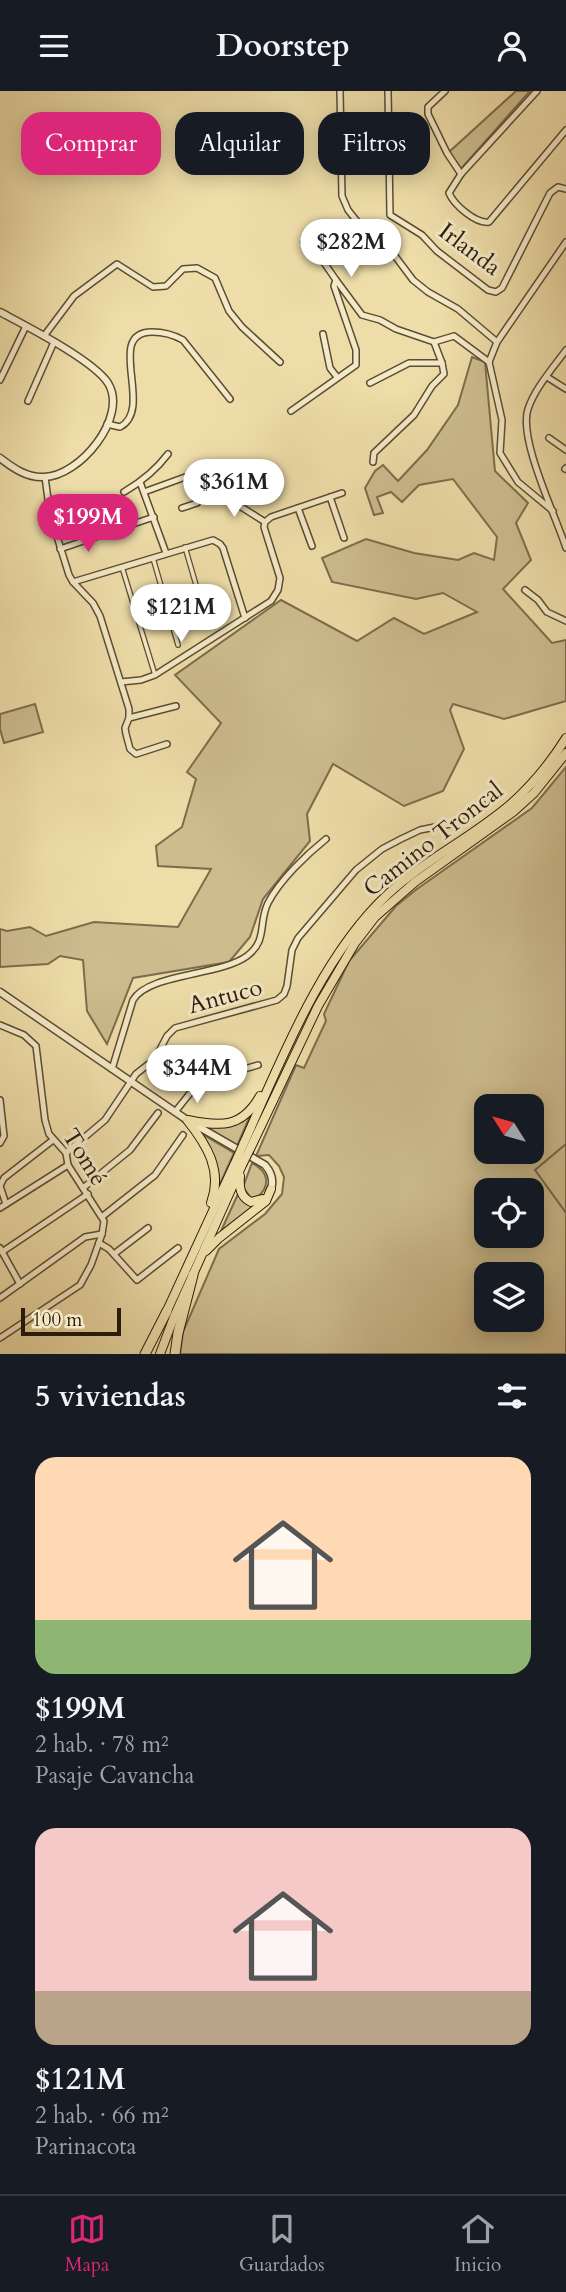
<!DOCTYPE html>
<html lang="es">
<meta charset="utf-8">
<style>
:root{--surface:#171b24;--page:#20242c;--text:#f1f3f6;--muted:#9ea1a6;--line:#363941;--accent:#db2777}
body{margin:0;font-family:Cardo,serif;background:var(--page);color:var(--text);height:100vh;display:flex;flex-direction:column;font-size:26px;white-space:nowrap}
*{box-sizing:border-box;margin:0}
p{font-size:23px;color:var(--muted)}
.icon{flex:none;width:38px;height:38px;fill:none;stroke:currentColor;stroke-width:2;stroke-linecap:round;stroke-linejoin:round}
.map{position:relative;height:1263px;overflow:hidden}
.drawer{display:flex;flex-direction:column;background:var(--surface);flex:1}
.drawer>*{flex:none}
.top-card{position:absolute;left:21px;top:21px;width:525px;height:63px;display:flex;gap:14px}
.needle{width:46px;rotate:307deg}
.tools{position:absolute;left:474px;top:1003px;display:grid;gap:14px}
.tools a{display:grid;place-items:center;width:70px;height:70px;border-radius:14px;background:var(--surface);box-shadow:0 4px 18px #0003;font-size:35px}
.scale{position:absolute;left:21px;bottom:18px;width:100px;box-sizing:border-box;padding-left:7px;border:4px solid #2c1d0b;border-top:0;font-size:19px;line-height:24px;white-space:nowrap;color:#2c1d0b;-webkit-text-stroke:5px #f4e9c7;paint-order:stroke}
.price{position:absolute;translate:-50% -60px;padding:0 16px;border-radius:24px;background:#fff;color:#222;font-size:23px;line-height:46px;filter:drop-shadow(0 2px 4px #0008)}
.price::after{content:'';position:absolute;left:50%;top:42px;width:21px;height:16px;margin-left:-10px;background:inherit;clip-path:polygon(0 0,100% 0,50% 100%)}
.price.active{background:var(--accent);color:#fff}
ul{padding:0;list-style:none}
li{display:grid;align-content:center;gap:14px;height:371px;padding:0 35px}
li span{display:grid;place-items:center;height:217px;border-radius:21px;color:#555}
li>.icon{margin-inline-start:auto}
span .icon{width:126px;height:126px;fill:#fffc;stroke-width:1}
li b{font-size:30px}
h2{display:flex;justify-content:space-between;align-items:center;height:84px;padding:0 35px;font-size:30px}
.tag{padding:0 24px;border-radius:21px;background:var(--surface);box-shadow:0 4px 18px #0003;font-size:24px;line-height:63px}
.tag.active{background:var(--accent);color:#fff}
header{display:flex;justify-content:space-between;align-items:center;height:91px;padding:0 35px;background:var(--surface);font-size:32px;font-weight:800}
.dock{display:flex;justify-content:space-around;align-items:center;height:98px;border-top:2px solid var(--line);background:var(--surface);font-size:19px;color:var(--muted)}
.dock a{display:grid;justify-items:center;gap:4px}
.dock .active{color:var(--accent)}
.map>svg:first-child{display:block}
</style>
<header><svg class="icon" aria-label="menu" viewBox="0 0 24 24"><path d="M4 6h16M4 12h16M4 18h16"/></svg>Doorstep<svg class="icon" aria-label="person" viewBox="0 0 24 24"><circle cx="12" cy="8" r="4"/><path d="M4 21q1-7 8-7t8 7"/></svg></header>
<div class="map">
<svg width="566" height="1263" viewBox="0 0 566 1263">
<rect width="100%" height="100%" fill="#eedda9"/>
<filter id="stains"><feTurbulence type="fractalNoise" baseFrequency=".00286" numOctaves="4"/><feColorMatrix values="0 0 0 0 .2 0 0 0 0 .09 0 0 0 0 .02 0 0 0 .5 -.17"/></filter>
<radialGradient id="worn" r=".72"><stop offset=".6" stop-color="#630" stop-opacity="0"/><stop offset="1" stop-color="#630" stop-opacity=".3"/></radialGradient>
<g fill="#cdbc8e" stroke="#7c6c4c" stroke-width="2" fill-rule="evenodd">
<polygon points="516,0 530,0 460,79 448,62"/>
<polygon points="472,266 485,271 495,380 528,412 516,432 531,469 503,498 552,552 566,549 566,610 504,628 453,613 450,619 464,658 443,700 404,715 333,673 307,723 310,750 263,808 250,846 229,871 133,887 107,953 87,920 83,869 60,865 48,873 0,876 0,838 7,840 30,836 46,845 94,831 178,836 211,778 158,775 156,755 182,736 196,688 187,681 221,632 175,584 281,509 357,550 394,527 424,543 477,521 443,502 416,508 332,491 322,467 366,448 414,462 458,469 474,462 494,469 497,446 453,388 419,394 402,411 391,401 377,406 383,422 374,424 365,397 375,380 383,374 398,390 427,359 458,314"/>
<polygon points="35,613 43,641 4,652 0,638 0,623"/>
<path d="M566,676V1263H180L183,1241L219,1158L265,1123L282,1103L284,1086L279,1075L269,1064L256,1065L296,974L304,977L326,930L324,923L349,870L396,815L417,798L532,717ZM486,1015H532V1060H486ZM486,1099H532V1144H486ZM486,1183H532V1228H486Z"/>
<polygon points="250,1025 237,1055 205,1035 235,1034"/>
<polygon points="202,1043 234,1062 216,1102 210,1057"/>
<path d="M252,1072C269,1081 271,1094 257,1107H251L243,1096Z"/>
<polygon points="238,1103 255,1114 221,1140"/>
</g>
<g fill="none" stroke-linecap="round" stroke-linejoin="round">
<polyline stroke="#796949" stroke-width="2" points="566,1053 535,1079 566,1122"/>
<g stroke="#5c4d32" stroke-width="6">
<g id="pedestrian">
<polyline points="185,456 205,525"/>
<polyline points="153,467 178,554"/>
<polyline points="122,476 155,584"/>
</g>
</g>
<g stroke="#5c4d32" stroke-width="8">
<g id="minor">
<polyline points="340,0 342,105 348,119 364,139 389,157 413,189 428,201 458,218 497,251"/>
<polyline points="388,0 390,124 422,144 437,160 488,199 496,201 502,197 550,102 558,96 566,98"/>
<polyline points="445,0 428,16 428,23 447,62 461,83"/>
<path d="M537,0L461,83L449,102C454,114 476,133 489,131L566,39"/>
<polyline points="304,151 316,160 336,189"/>
<polyline points="323,243 330,277 337,286"/>
<polyline points="44,245 74,205 117,173 153,196 166,195 183,178 197,177 215,187 229,220 242,236 280,271"/>
<polyline points="434,251 454,245 489,271"/>
<path d="M566,259C553,277 535,297 528,318C518,348 556,425 566,457"/>
<polyline points="547,286 566,298"/>
<polyline points="0,289 26,235"/>
<polyline points="370,292 409,272 442,272"/>
<polyline points="28,310 54,251"/>
<polyline points="291,320 356,274 356,259 334,195 336,189 362,224 380,229 396,238 434,251 442,272 444,283 432,295 414,324 374,362 373,371"/>
<path d="M107,333L120,336C155,318 104,241 152,241C163,241 174,244 183,249L230,308"/>
<polyline points="549,347 566,359"/>
<polyline points="565,378 566,377"/>
<polyline points="45,386 50,423 69,484 73,491 93,512 100,525 129,618 129,627 125,637 126,643 130,658 136,663 167,653"/>
<polyline points="140,391 166,462"/>
<polyline points="216,400 265,431"/>
<path d="M124,401C141,391 156,379 168,363"/>
<polyline points="144,401 188,385 197,412 182,417"/>
<polyline points="330,406 344,447"/>
<polyline points="298,417 312,455"/>
<polyline points="553,420 518,391 500,362 502,329 489,271 497,251 566,151"/>
<polyline points="50,423 94,410"/>
<polyline points="118,438 154,426"/>
<polyline points="60,458 107,442"/>
<polyline points="73,491 213,449 220,453 223,457 245,527"/>
<polyline points="525,499 538,509 547,521 566,530"/>
<polyline points="121,591 141,589 155,584 271,510 278,499 280,487 264,436 265,431 271,426 342,402"/>
<polyline points="129,627 176,615"/>
<polyline points="0,934 24,944 36,955 45,1029 49,1043 66,1062 68,1074 104,1130 102,1143 91,1174 80,1194 0,1247"/>
<polyline points="192,961 199,991"/>
<path d="M112,978L133,909C149,882 220,885 247,865C268,849 258,832 268,812C280,789 306,764 326,748"/>
<polyline points="0,1009 4,1045 0,1052"/>
<polyline points="175,1021 199,991 258,974"/>
<polyline points="66,1062 105,1029 136,983 155,968 167,945 175,937 277,909 284,903 287,895 292,859 298,847 356,779 382,758 401,748 420,739 450,733 482,712"/>
<polyline points="83,1097 130,1059 158,1022"/>
<polyline points="6,1113 0,1095 4,1087 53,1049"/>
<polyline points="0,1117 68,1074"/>
<polyline points="103,1125 155,1084 183,1044"/>
<polyline points="99,1152 109,1158 137,1189 178,1157"/>
<polyline points="0,1157 20,1193"/>
<polyline points="2,1161 88,1103"/>
<polyline points="114,1163 148,1137"/>
<polyline points="0,1207 85,1146 102,1143"/>
</g>
</g>
<g stroke="#5c4d32" stroke-width="9">
<g id="tertiary">
<path d="M0,221C26,235 93,269 108,292C129,326 79,386 44,386C27,387 13,377 0,367"/>
<path d="M0,901L187,1029L265,1074C271,1081 274,1089 271,1098"/>
</g>
</g>
<g stroke="#2c1d0b" stroke-width="10">
<g id="primary">
<path d="M187,1029C207,1054 223,1080 211,1112"/>
<path d="M188,1029C221,1036 242,1037 260,1005"/>
<path d="M243,1054C280,972 321,865 388,803C426,768 473,746 512,712C533,693 551,671 566,647"/>
<polyline points="250,1058 318,915 355,852 375,826 415,791 513,721 534,702 566,662"/>
<path d="M240,1085C239,1096 240,1106 251,1111L262,1108"/>
<polyline points="206,1160 219,1147 266,1110 271,1098"/>
<polyline points="165,1224 235,1072"/>
<polyline points="160,1263 174,1226 242,1074"/>
</g>
</g>
<g stroke="#2c1d0b" stroke-width="11">
<g id="trunk">
<polyline points="145,1263 167,1220"/>
<polyline points="175,1263 178,1242 193,1184"/>
</g>
</g>
<use href="#pedestrian" stroke="#f4e9c7" stroke-width="3.5"/>
<use href="#minor" stroke="#f4e9c7" stroke-width="5"/>
<use href="#tertiary" stroke="#f4e9c7" stroke-width="6"/>
<use href="#primary" stroke="#eedda9" stroke-width="8"/>
<use href="#trunk" stroke="#eedda9" stroke-width="9"/>
<g stroke="#2c1d0b" stroke-width="10" stroke-linecap="butt">
<g id="primary-bridge">
<polyline points="235,1072 243,1054"/>
<polyline points="242,1074 250,1058"/>
</g>
</g>
<use href="#primary-bridge" stroke="#eedda9" stroke-width="8"/>
</g>
<g text-anchor="middle" stroke-width="6" stroke-linejoin="round" paint-order="stroke">
<g font-size="24" fill="#2c1d0b" stroke="#f4e9c7">
<text transform="translate(470 158) rotate(37)" y="8">Irlanda</text>
<text transform="translate(433 748) rotate(-38)" y="8">Camino Troncal</text>
<text transform="translate(225 905) rotate(-15)" y="8">Antuco</text>
<text transform="translate(85 1066) rotate(58)" y="8">Tomé</text>
</g>
</g>
<rect width="100%" height="100%" filter="url(#stains)"/>
<rect width="100%" height="100%" fill="url(#worn)"/>
</svg>
<div class="tools">
<a><svg class="needle" viewBox="-14 -14 28 28"><path d="M0-13l5 13h-10z" fill="#e53935"/><path d="M0 13l5-13h-10z" fill="#9ea1a6"/></svg></a>
<a><svg class="icon" aria-label="locate" viewBox="0 0 24 24"><circle cx="12" cy="12" r="6"/><path d="M12 2v4M12 18v4M2 12h4M18 12h4"/></svg></a>
<a><svg class="icon" aria-label="layers" viewBox="0 0 24 24"><path d="M12 4l9 5-9 5-9-5zM3 14l9 5 9-5"/></svg></a>
</div>
<div class="scale">100 m</div>
<b class="price" style="left:351px;top:188px">$282M</b>
<b class="price" style="left:234px;top:428px">$361M</b>
<b class="price active" style="left:88px;top:463px">$199M</b>
<b class="price" style="left:181px;top:553px">$121M</b>
<b class="price" style="left:197px;top:1014px">$344M</b>
<div class="top-card">
<a class="tag active">Comprar</a>
<a class="tag">Alquilar</a>
<a class="tag">Filtros</a>
</div>
</div>
<section class="drawer">
<h2>5 viviendas<svg class="icon" aria-label="filters" viewBox="0 0 24 24"><path d="M4 7h16M4 17h16"/><circle cx="9" cy="7" r="2"/><circle cx="15" cy="17" r="2"/></svg></h2>
<ul>
<li><span style="background:linear-gradient(#ffd9b3 75%,#8fb573 0)"><svg class="icon" aria-label="home" viewBox="0 0 24 24"><path d="M3 11l9-7 9 7M6 9v11h12V9"/></svg></span><div><b>$199M</b><p>2 hab. · 78 m²</p><p>Pasaje Cavancha</p></div></li>
<li><span style="background:linear-gradient(#f6c9c9 75%,#b9a48a 0)"><svg class="icon" aria-label="home" viewBox="0 0 24 24"><path d="M3 11l9-7 9 7M6 9v11h12V9"/></svg></span><div><b>$121M</b><p>2 hab. · 66 m²</p><p>Parinacota</p></div></li>
</ul>
</section>
<nav class="dock">
<a class="active"><svg class="icon" aria-label="map" viewBox="0 0 24 24"><path d="M3 6l6-2 6 2 6-2v14l-6 2-6-2-6 2zM9 4v14M15 6v14"/></svg>Mapa</a>
<a><svg class="icon" aria-label="saved" viewBox="0 0 24 24"><path d="M7 4h10v16l-5-4-5 4z"/></svg>Guardados</a>
<a><svg class="icon" aria-label="home" viewBox="0 0 24 24"><path d="M3 11l9-7 9 7M6 9v11h12V9"/></svg>Inicio</a>
</nav>
